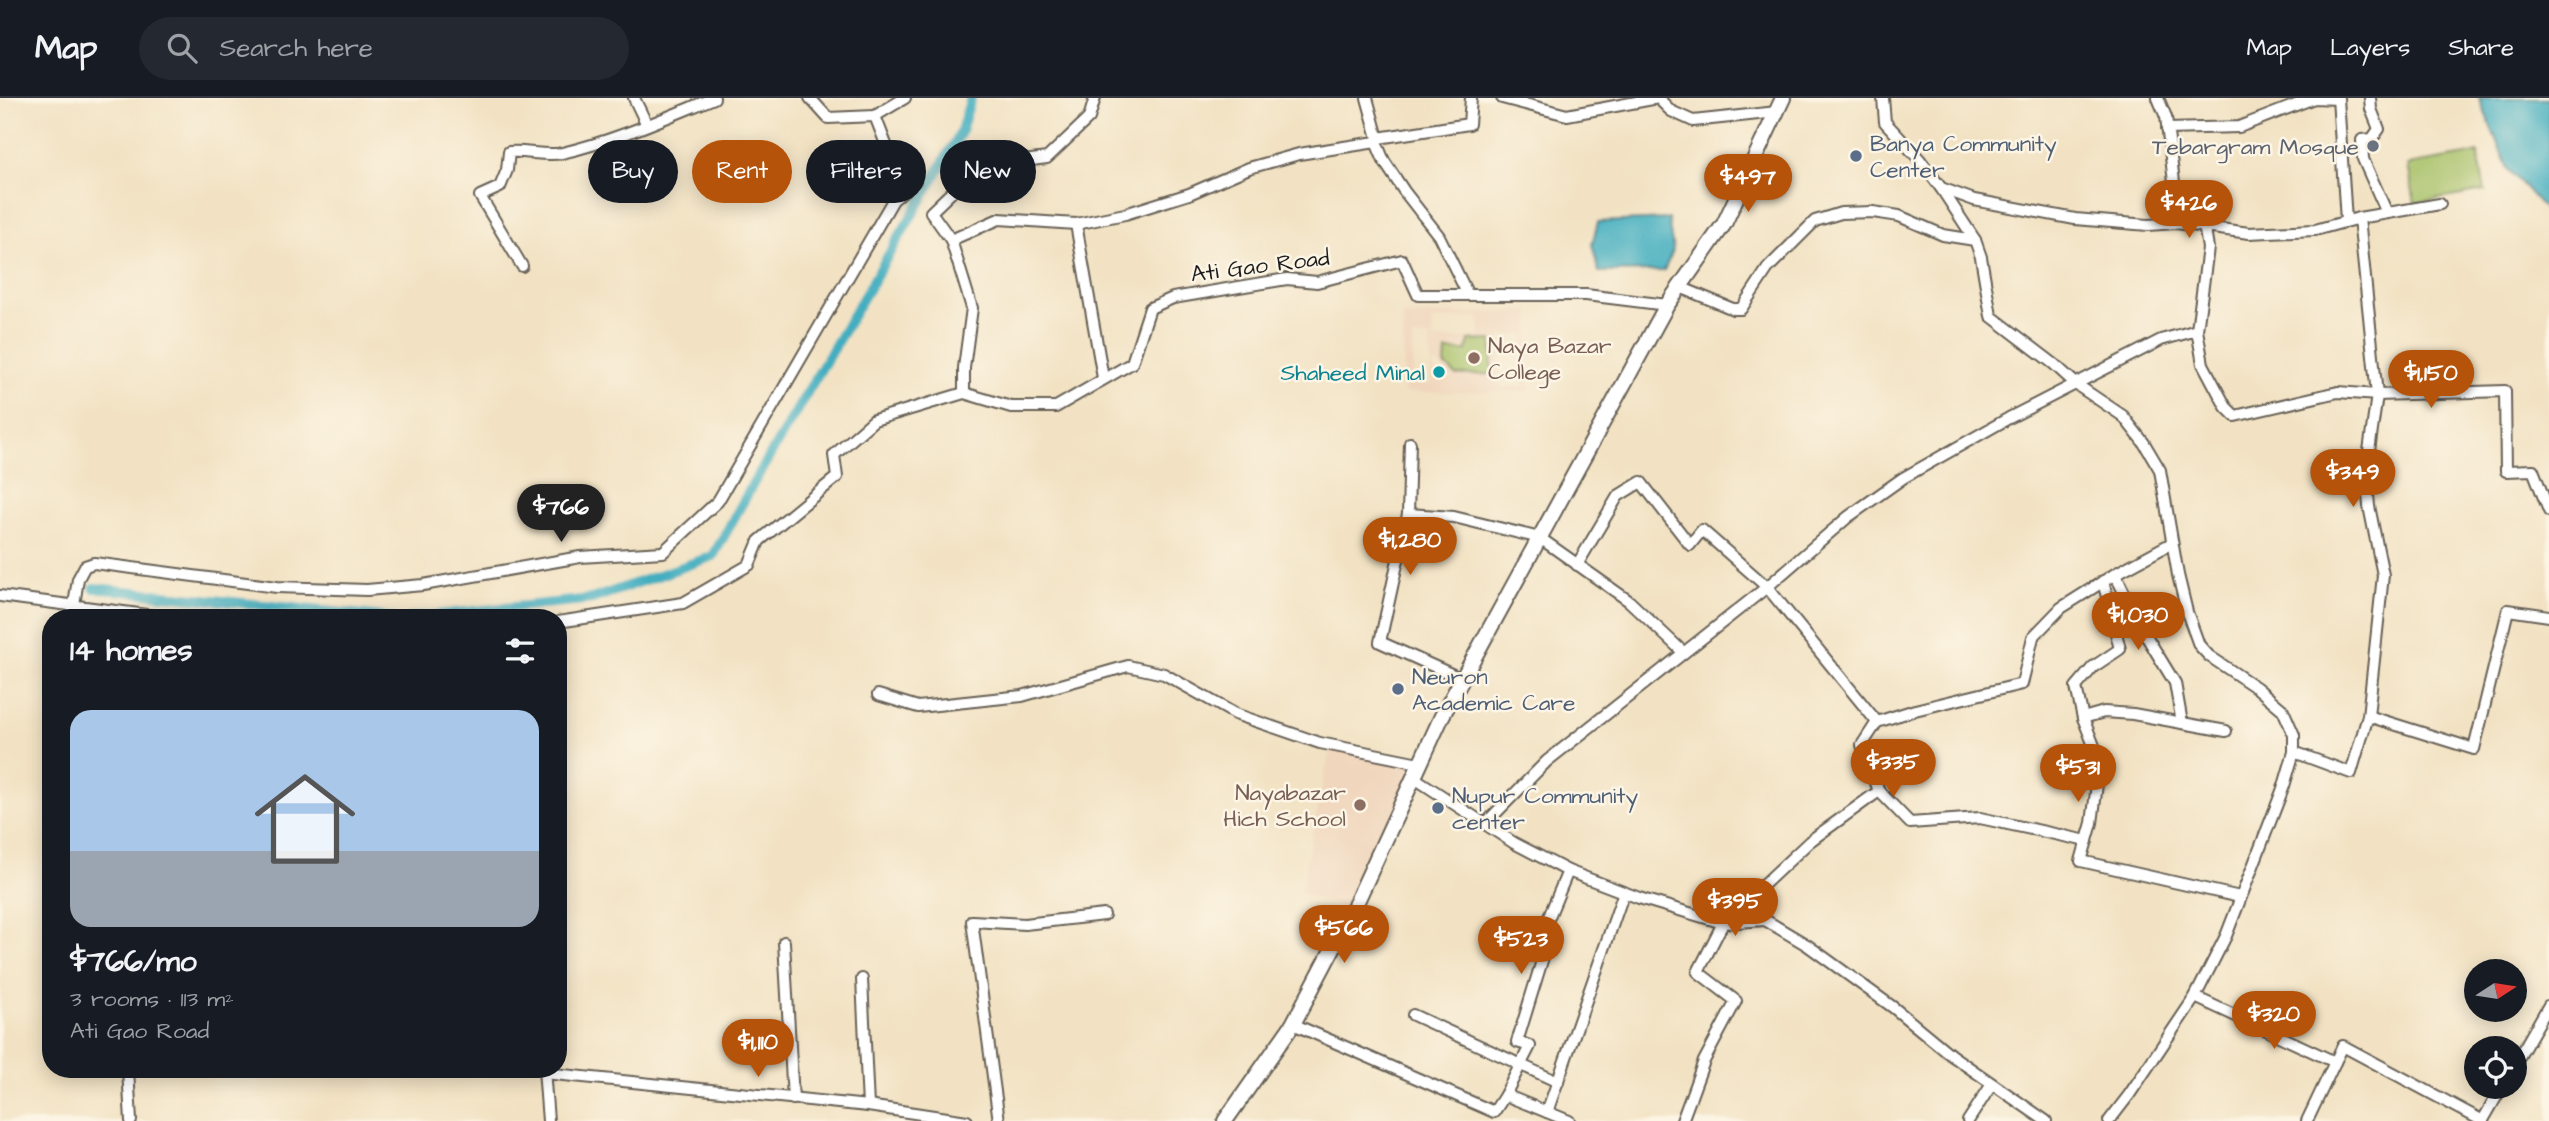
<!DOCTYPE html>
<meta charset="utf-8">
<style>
:root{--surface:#171b24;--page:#242831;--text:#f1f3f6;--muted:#9ea1a6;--line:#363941;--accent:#b45309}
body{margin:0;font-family:"Architects Daughter",sans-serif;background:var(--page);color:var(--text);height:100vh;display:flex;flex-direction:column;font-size:26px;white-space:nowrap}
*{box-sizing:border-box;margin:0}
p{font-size:23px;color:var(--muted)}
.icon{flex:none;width:38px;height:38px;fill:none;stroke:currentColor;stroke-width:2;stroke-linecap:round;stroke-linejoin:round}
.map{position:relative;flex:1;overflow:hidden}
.side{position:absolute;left:42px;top:511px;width:525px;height:469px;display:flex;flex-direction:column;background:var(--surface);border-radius:28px;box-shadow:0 4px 18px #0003}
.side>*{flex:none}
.guide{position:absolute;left:588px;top:42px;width:665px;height:63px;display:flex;gap:14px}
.needle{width:46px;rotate:78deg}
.buttons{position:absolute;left:2464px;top:861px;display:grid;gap:14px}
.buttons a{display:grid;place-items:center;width:63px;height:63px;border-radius:50%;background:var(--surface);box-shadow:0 4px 18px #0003;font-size:35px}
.price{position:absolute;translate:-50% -60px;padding:0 16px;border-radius:24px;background:var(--accent);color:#fff;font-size:23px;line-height:46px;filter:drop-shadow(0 2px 4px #0008)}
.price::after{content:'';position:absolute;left:50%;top:42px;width:21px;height:16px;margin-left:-10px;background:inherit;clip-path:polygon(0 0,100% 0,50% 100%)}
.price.active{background:#222;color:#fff}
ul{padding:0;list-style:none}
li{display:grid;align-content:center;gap:14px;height:371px;padding:0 28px}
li+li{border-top:2px solid var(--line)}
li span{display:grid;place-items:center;height:217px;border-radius:21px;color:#555}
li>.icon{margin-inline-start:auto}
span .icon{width:126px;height:126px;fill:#fffc;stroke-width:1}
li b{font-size:30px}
h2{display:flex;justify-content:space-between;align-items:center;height:84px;padding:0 28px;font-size:30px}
.tag{padding:0 24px;border-radius:32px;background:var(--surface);box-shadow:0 4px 18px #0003;font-size:24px;line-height:63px}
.tag.active{background:var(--accent);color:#fff}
header{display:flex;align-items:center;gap:42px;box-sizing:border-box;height:98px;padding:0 35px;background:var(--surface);border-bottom:2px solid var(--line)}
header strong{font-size:33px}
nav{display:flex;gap:38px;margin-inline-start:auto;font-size:24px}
.search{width:490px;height:63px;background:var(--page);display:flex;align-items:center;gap:18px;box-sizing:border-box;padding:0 24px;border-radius:38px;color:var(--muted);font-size:26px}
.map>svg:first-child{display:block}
</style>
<header>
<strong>Map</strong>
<div class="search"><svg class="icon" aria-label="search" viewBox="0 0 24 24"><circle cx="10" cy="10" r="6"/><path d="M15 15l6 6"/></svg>Search here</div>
<nav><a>Map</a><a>Layers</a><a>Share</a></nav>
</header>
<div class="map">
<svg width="2549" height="1023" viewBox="0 0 2549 1023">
<rect width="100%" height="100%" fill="#fcf5e5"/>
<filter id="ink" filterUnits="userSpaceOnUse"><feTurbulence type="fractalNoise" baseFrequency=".0143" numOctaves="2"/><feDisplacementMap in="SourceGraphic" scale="14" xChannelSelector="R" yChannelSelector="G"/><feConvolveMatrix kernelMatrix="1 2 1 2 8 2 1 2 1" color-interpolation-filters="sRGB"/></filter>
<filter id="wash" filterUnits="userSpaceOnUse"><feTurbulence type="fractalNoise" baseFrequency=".00686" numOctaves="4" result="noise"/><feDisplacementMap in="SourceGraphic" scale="28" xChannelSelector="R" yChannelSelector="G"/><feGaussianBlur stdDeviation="1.57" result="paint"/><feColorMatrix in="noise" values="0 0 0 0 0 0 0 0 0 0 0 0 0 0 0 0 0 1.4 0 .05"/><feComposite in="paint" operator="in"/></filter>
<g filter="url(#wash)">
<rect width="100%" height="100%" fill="#f2e2c3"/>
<g fill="#f0d6bc" fill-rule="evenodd">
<path d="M1530,213L1529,293L1404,295L1403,218ZM1479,219L1480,239L1433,242L1432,222ZM1500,237H1523V289H1500ZM1412,239H1430L1431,286H1413ZM1433,265L1441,268L1452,281L1436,282Z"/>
<polygon points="1331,647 1419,665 1352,814 1300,795"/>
</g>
<g fill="#a5bf65" stroke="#606e40" stroke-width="2">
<polygon points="2478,55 2485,93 2415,105 2408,67"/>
<polygon points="1492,242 1492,276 1456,277 1445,267 1446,253 1467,253 1469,243"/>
</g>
<g fill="#42aec0" stroke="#2f656e" stroke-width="2">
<polygon points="2479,0 2549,0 2549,116 2508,71"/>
<polygon points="1668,121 1673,152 1664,173 1599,174 1592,146 1598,124"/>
</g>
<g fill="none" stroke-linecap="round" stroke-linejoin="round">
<g stroke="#42aec0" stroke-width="10">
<polyline points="94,490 392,520"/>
<polyline points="410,520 592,501 713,458 753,386 960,36 971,0"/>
</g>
</g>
</g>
<g filter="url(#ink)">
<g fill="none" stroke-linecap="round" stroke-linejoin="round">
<g stroke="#676156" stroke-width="14">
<g id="minor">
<polyline points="634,0 647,27"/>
<polyline points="1367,0 1378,40 1376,44 1384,63 1404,93 1439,138 1468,197"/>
<polyline points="1502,0 1567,17 1658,0 1671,13 1693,23 1777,14"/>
<polyline points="1883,0 1885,24 1920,62 1941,90 1975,142 1981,159 1991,218 2054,266 2077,287 2123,318 2144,345 2160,372 2178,477 2187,514 2199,547 2209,558 2257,590 2283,612 2294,637 2294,654 2284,688 2226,838 2195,899 2129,997 2109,1023"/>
<polyline points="2158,0 2166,19 2175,92 2181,107 2204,127 2208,150 2197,232 2203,266 2226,309 2235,318 2338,294 2377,297 2505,293 2506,373 2533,372 2549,413"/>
<polyline points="2338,0 2346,123"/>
<polyline points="2370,0 2371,11 2379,31 2372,41 2362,42 2363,61 2387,115"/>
<polyline points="875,18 905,0"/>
<polyline points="2167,31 2239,29 2314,0 2338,1"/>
<polyline points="1378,40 1469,26 1471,0"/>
<polyline points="1941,90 1974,102 2075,121 2148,127 2176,125 2249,135 2315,132 2359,120 2440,106"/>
<polyline points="951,142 999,121 1076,126"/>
<path d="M522,168L480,98L500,89L507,72L509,54C526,52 546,59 562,55C614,43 665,20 714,0"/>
<polyline points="1680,189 1733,211 1741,211 1768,170 1815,123 1841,115 1873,114 1899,118 1943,137 1975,142"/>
<polyline points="1103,280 1076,126 1125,116 1189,96 1249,70 1299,56 1376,44"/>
<polyline points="964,295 964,270 972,210 951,142 931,114 978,69 1047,60 1089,20 1095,0"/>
<polyline points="1410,345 1408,416 1380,544 1462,581"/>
<polyline points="1408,416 1454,419 1540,440 1629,503 1683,554"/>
<polyline points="1577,467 1618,398 1641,384 1690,447 1702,432 1767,489 1877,624"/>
<polyline points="2115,476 2142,531 2175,585 2182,625"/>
<polyline points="2103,483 2120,551 2093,569 2076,589 2083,620 2100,663 2092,725 2081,763 2240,799"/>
<polyline points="0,498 170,520"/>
<polyline points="72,520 78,481 85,468 94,465 277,489 367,492 423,487 580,459 663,454 718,403 893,102 915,83 887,49 875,18 828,20 810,0"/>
<polyline points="558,524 683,505 749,467 759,443 837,379 834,357 874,322 964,295 1011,309 1056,309 1132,265 1150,210 1173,200 1287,181 1317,184 1402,162 1418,197 1586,197 1667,207"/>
<polyline points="878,597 918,609 1022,598 1128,568 1164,576 1235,616 1320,645 1419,665"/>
<polyline points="2368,618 2474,651 2508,512 2549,518"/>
<polyline points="2083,620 2104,614 2133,616 2226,633"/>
<polyline points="2294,654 2351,675 2368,618 2383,477 2369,408 2366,374 2377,297 2359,120"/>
<polyline points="1413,679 1514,745 1568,773 1639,800 1723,825 1765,822 1807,847 1894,910 1951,957 2046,1023"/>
<polyline points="1879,693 1910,725 1980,720 2087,743"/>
<polyline points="1485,726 1547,663 1767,489 1848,419 1903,380 2009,320 2161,242 2197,232"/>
<polyline points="784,844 793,1001"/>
<polyline points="862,881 868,1008"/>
<polyline points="2195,899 2335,964 2307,1023"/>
<polyline points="1413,917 1558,984"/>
<polyline points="1293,926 1494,1014 1505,997 1547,1014"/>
<polyline points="2335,964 2343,948 2483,1023"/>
<polyline points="2515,966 2549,907"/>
<polyline points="128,971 131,1023"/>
<polyline points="544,971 548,1023"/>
<polyline points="544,975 868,1008 967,1023"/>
<polyline points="1505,997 1530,948 1517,944 1544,856 1536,850 1568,773"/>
<polyline points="2483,1022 2502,989"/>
<polyline points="999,1023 972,823 1025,826 1104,817"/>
<polyline points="1569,1023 1547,1014 1624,794"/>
<polyline points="1682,1023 1704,963 1736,903 1698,874 1723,825 1810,743 1879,693 1862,647 1877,624 1915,612 2022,586 2033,539 2061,510 2115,476 2172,445"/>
<polyline points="1968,1023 1992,986"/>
</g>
</g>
<g stroke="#676156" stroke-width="18">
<polyline id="major" points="1225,1023 1293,926 1352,814 1442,618 1667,207 1724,126 1783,0"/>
</g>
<use href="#minor" stroke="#fff" stroke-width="10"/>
<use href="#major" stroke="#fff" stroke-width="14"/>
</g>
</g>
<circle fill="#6b7280" stroke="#fcf5e5" stroke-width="2.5" cx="2373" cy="48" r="7"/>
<g fill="#5c6f8a" stroke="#fcf5e5" stroke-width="2.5">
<circle cx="1856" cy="58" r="7"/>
<circle cx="1398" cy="591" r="7"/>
<circle cx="1438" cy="710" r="7"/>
</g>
<g fill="#8d6e63" stroke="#fcf5e5" stroke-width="2.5">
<circle cx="1474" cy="260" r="7"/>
<circle cx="1360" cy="707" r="7"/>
</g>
<circle fill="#0f9aa8" stroke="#fcf5e5" stroke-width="2.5" cx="1439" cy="274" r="7"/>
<g text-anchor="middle" stroke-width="5" stroke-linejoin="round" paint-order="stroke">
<g font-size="23" fill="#4e5e75" stroke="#fcf5e5" text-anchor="start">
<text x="1870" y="53">Banya Community<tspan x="1870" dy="26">Center</tspan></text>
<text x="1412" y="586">Neuron<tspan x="1412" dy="26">Academic Care</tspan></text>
<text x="1452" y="705">Nupur Community<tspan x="1452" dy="26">center</tspan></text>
</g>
<g font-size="23" fill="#5b616d" stroke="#fcf5e5" text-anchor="end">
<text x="2359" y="56">Tebargram Mosque</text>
</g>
<g font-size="23" fill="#1c1c1c" stroke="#fcf5e5">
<text transform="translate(1260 167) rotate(-7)" y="8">Ati Gao Road</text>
</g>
<g font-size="23" fill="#785e54" stroke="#fcf5e5" text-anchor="start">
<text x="1488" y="255">Naya Bazar<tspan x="1488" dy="26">College</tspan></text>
<text x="1346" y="702" text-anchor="end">Nayabazar<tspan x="1346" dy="26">Hich School</tspan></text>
</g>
<g font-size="23" fill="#0d838f" stroke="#fcf5e5" text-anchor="end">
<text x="1425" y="282">Shaheed Minal</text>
</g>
</g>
</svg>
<div class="buttons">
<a><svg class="needle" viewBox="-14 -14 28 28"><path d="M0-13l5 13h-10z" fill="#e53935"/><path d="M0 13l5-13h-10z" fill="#9ea1a6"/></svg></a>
<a><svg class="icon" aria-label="locate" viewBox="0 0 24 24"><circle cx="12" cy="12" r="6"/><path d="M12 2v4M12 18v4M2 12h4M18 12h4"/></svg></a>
</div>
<b class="price" style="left:1748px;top:116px">$497</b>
<b class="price" style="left:2189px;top:142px">$426</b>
<b class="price" style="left:2431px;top:312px">$1,150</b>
<b class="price" style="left:2353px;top:411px">$349</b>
<b class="price active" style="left:561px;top:446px">$766</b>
<b class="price" style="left:1410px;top:479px">$1,280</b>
<b class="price" style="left:2138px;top:554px">$1,030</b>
<b class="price" style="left:1893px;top:701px">$335</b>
<b class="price" style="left:2078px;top:706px">$531</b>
<b class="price" style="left:1735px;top:840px">$395</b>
<b class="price" style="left:1344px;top:867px">$566</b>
<b class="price" style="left:1521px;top:878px">$523</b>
<b class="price" style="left:2274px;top:953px">$320</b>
<b class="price" style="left:758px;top:981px">$1,110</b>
<div class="guide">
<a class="tag">Buy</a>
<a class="tag active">Rent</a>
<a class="tag">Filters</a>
<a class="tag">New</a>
</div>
<section class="side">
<h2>14 homes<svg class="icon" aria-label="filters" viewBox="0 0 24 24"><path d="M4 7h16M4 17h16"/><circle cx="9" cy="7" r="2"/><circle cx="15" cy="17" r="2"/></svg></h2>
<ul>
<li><span style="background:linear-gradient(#a9c7e8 65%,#9aa5b1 0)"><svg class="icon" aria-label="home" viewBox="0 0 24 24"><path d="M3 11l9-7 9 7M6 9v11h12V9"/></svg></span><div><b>$766/mo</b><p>3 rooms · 113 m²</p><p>Ati Gao Road</p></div></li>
</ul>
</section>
</div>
